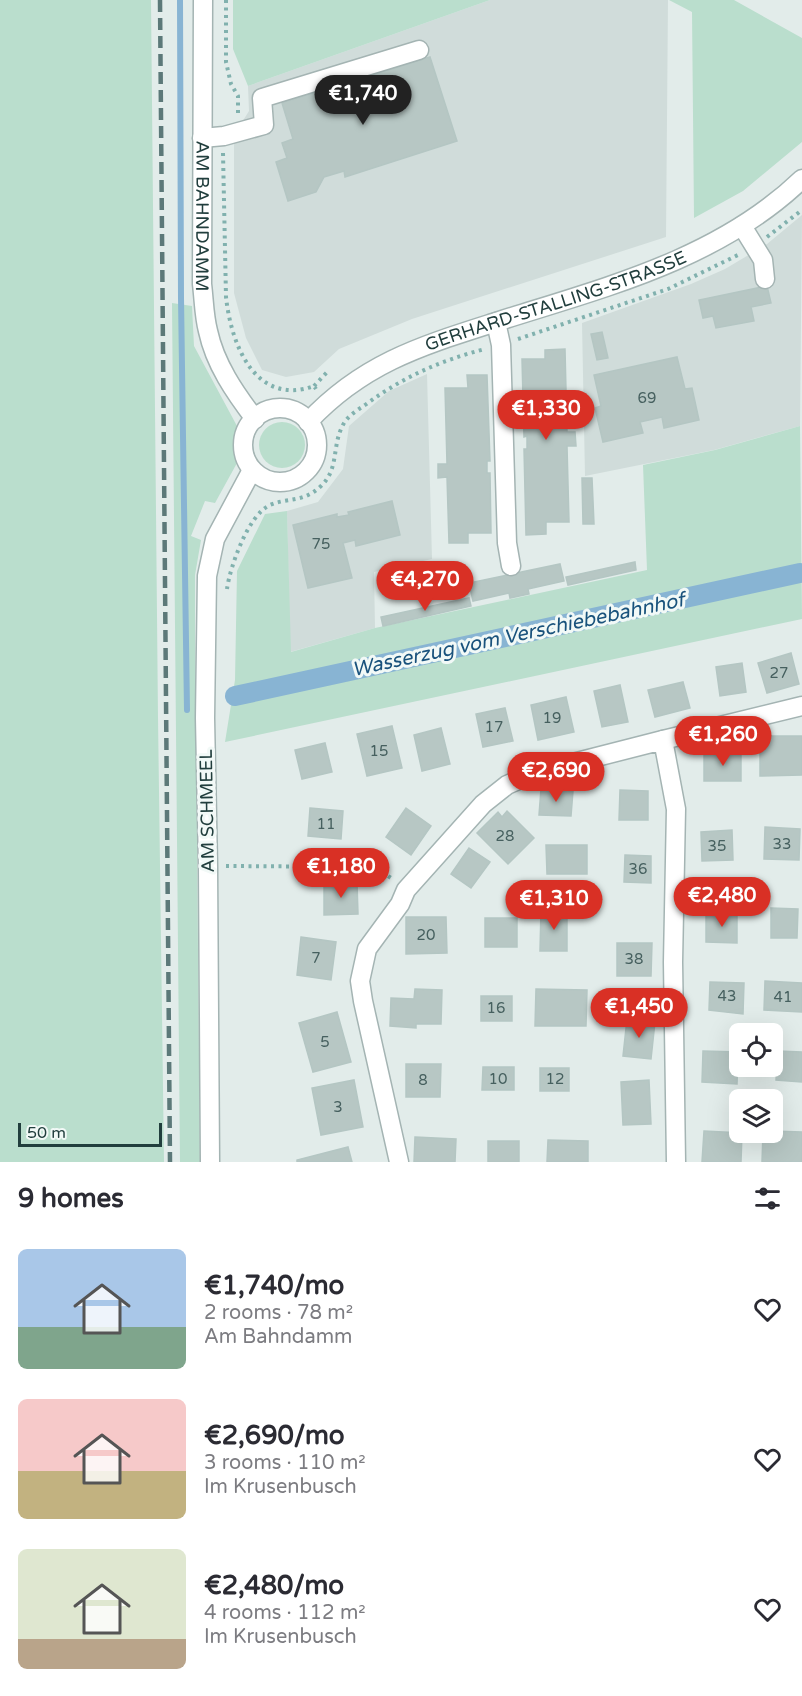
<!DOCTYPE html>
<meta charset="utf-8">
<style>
:root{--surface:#fff;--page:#f2f2f3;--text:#2b2b33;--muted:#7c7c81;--accent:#d93025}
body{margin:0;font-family:"Varela Round",sans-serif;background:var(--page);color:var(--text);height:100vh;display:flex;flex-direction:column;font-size:22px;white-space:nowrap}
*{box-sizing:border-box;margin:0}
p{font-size:20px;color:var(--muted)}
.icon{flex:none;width:33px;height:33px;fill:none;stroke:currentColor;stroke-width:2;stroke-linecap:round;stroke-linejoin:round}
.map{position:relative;height:1162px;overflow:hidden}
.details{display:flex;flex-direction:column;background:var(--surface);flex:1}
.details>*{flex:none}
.buttons{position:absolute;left:729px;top:1023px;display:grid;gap:12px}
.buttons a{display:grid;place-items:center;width:54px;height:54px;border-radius:9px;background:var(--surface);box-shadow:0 6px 24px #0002;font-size:30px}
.scale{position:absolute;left:18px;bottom:15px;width:144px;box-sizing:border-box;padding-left:6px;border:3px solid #213e3d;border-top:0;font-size:16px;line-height:21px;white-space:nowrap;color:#213e3d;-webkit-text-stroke:4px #f2f9f7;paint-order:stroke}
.price{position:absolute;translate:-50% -51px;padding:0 14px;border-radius:21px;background:var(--accent);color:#fff;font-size:20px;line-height:39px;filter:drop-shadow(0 2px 3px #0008)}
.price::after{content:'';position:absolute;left:50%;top:36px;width:18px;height:14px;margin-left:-9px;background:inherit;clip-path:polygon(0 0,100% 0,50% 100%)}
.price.on{background:#222;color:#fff}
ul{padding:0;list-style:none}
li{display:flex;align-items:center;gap:18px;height:150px;padding:0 18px}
li span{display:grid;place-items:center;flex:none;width:168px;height:120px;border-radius:9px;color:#555}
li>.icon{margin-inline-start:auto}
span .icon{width:72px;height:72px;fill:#fffc;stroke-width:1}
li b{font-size:26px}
h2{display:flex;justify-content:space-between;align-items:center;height:72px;padding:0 18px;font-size:26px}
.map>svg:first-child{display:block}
</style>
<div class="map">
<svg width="802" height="1162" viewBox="0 0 802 1162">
<rect width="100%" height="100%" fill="#e2ecea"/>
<g fill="#d0dcda">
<polygon points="490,0 668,0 666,237 412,319 339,349 314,372 286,377 262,370 246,338 234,293 234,135 249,111 248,86"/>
<polygon points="802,215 800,426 714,450 585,476 582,323 691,284 725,269 767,244"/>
<polygon points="427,374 432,559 374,572 375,628 290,652 287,511 318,502 343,469 349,426 389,391"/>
</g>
<g fill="#badecd">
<polygon points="0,0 151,0 158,717 164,1162 0,1162"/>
<polygon points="233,0 490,0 248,86 233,49"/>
<polygon points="669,0 734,0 802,38 802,142 743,191 694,218 692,12"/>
<polygon points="172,303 192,306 194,346 237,426 237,463 215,503 205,501 191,536 201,540 195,575 195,634 200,1162 180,1162"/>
<circle cx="282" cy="445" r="23"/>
<polygon points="800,426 802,619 225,742 235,680 237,571 265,514 287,511 291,652 375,628 647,570 643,465 715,450"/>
</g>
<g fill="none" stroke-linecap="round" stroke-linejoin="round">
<polyline stroke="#88b4d3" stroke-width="6" points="180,0 181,298 187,710"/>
<polyline stroke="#88b4d3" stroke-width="20" points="235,696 800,573"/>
</g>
<g fill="#b7c7c4" stroke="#b4c6c3" stroke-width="1.5">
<polygon points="430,57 457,141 345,177 344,171 324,177 316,192 288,201 276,162 287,158 282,143 293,139 282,103"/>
<polygon points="767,286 771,303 751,307 754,321 716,328 713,316 703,318 699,300"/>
<polygon points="602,332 608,358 597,360 591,334"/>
<polygon points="565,349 567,432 575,432 576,446 567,446 569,522 546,522 546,534 526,535 524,449 527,449 527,436 524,437 522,359 545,359 545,350"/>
<polygon points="677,357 685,389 692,388 699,420 664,428 662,417 640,422 643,433 603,442 595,408 601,406 594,375"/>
<polygon points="467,375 487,375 490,461 487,461 487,473 490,473 491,533 468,533 468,543 449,543 447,477 438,478 438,464 447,464 445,388 468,388"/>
<polygon points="582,478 592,478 594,524 583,524"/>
<polygon points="392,501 400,535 356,546 355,540 343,543 352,578 308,588 293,525 337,514 337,517 349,515 348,512"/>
<polygon points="635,562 636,570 568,585 566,577"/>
<polygon points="560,564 564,581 528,589 529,594 510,598 509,593 473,601 469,583"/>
<polygon points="469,598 471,606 383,626 381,617"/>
<polygon points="791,653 799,684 767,693 758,663"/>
<polygon points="742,663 746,692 720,696 716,667"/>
<polygon points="683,682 690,708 655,717 648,690"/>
<polygon points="620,685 628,722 602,727 594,691"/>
<polygon points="566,697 574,732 538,740 531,705"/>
<polygon points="505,708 513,741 483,747 476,714"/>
<polygon points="392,726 402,768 367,776 357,734"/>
<polygon points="441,728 450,764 422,771 414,735"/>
<polygon points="760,736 802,736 802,775 760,776"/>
<polygon points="325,743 332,772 302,779 295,750"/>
<polygon points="741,753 741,781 704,781 704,754"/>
<polygon points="541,789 573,791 571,816 539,815"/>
<polygon points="620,790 648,791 648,820 619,820"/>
<polygon points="310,808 343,811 341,839 308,836"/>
<polygon points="406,808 431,826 411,855 386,837"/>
<polygon points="507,811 534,838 508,864 477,833 498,812 502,817"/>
<polygon points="765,827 800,829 799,860 764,859"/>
<polygon points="732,830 733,860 702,861 701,832"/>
<polygon points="546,845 587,845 587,874 547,874"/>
<polygon points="469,848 490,862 471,888 451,874"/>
<polygon points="625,855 651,856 651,883 624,882"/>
<polygon points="357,883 358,914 324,915 324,884"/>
<polygon points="771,908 798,909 797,938 771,938"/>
<polygon points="541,910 567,910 567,951 540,951"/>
<polygon points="706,914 737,915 737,943 706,942"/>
<polygon points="406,917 446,917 447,953 406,954"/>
<rect x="485" y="918" width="32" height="29"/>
<polygon points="301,937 336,942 331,980 297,975"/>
<polygon points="617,943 652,943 651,976 617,976"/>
<polygon points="765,981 802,983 802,1012 764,1010"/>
<polygon points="710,982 744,983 743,1014 709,1010"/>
<polygon points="415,989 442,990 441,1024 416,1024 416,1028 390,1026 391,998 414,999"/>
<polygon points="536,989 587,990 586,1026 535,1026"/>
<rect x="481" y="996" width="31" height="25"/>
<polygon points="337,1012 351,1062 313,1072 299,1023"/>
<polygon points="627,1019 655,1022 651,1059 623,1056"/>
<polygon points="703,1051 738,1052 737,1084 702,1082"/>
<polygon points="778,1051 802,1052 802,1082 776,1080"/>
<polygon points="406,1064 441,1064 440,1097 406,1097"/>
<polygon points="483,1067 514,1067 514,1090 482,1090"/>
<rect x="540" y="1068" width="29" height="23"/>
<polygon points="354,1080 363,1127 321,1135 312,1088"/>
<polygon points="649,1080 651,1124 623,1125 621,1082"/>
<polygon points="704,1131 742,1133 741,1162 702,1162"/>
<polygon points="772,1131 802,1132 802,1162 762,1162 763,1132 772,1132"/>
<polygon points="415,1137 456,1139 455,1162 414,1162"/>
<polygon points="548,1140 588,1141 588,1162 547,1162"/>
<rect x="488" y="1141" width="31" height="21"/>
<polygon points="348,1147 352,1162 297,1162 297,1160"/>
</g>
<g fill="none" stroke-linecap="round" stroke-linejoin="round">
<g stroke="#a4b4b3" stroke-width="21">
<g id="minor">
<path id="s1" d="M203,0L202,284C204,300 204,316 208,331C215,364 235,393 255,419"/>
<polyline points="202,138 224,136 264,125 262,98 419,50"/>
<polyline points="742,226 763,260 765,279"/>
<polyline points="496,322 501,345 507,543 511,566"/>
<circle cx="280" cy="445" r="37"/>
<path id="s2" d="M308,422C364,362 424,345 499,321C606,287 719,259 802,179"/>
<polyline points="663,740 802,706"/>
<polyline points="210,1162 208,867 205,718 207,576 215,539 252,470"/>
<polyline points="399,1162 363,1001 360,981 367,949 400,904 406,890 483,804 507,785 534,773 663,740 676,809 673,962 676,1162"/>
</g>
</g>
<g stroke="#81b1ae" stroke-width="4" stroke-dasharray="3 4.5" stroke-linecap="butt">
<polyline points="226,0 226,62 231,84 238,96 238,113"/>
<path d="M223,153L226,297C231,344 255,407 314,386L316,389"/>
<polyline points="767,237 802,210"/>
<polyline points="518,339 668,289 740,254"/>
<polyline points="314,386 329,370"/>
<path d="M227,589C230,567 248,515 270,505C289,497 303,503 321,486C339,469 332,447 342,427C346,417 356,411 365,405C403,377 439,361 485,349"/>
<polyline points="226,866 375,867 394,880"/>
</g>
<use href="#minor" stroke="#fff" stroke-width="18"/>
<polyline stroke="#5c7979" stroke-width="4.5" stroke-dasharray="12 6" stroke-linecap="butt" points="160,0 170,1162"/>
</g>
<g text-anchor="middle" stroke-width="6" stroke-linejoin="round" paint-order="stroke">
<g font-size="15" fill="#46605f">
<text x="647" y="403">69</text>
<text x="321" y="549">75</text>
<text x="779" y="678">27</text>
<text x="552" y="723">19</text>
<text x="494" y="732">17</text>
<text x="379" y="756">15</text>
<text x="326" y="829">11</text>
<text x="505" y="841">28</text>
<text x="782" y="849">33</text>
<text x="717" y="851">35</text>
<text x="638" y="874">36</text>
<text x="426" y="940">20</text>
<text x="316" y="963">7</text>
<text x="634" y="964">38</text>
<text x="727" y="1001">43</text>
<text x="783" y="1002">41</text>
<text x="496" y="1013">16</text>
<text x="325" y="1047">5</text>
<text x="498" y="1084">10</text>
<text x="555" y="1084">12</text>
<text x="423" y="1085">8</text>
<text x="338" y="1112">3</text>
</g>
<g font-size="18" fill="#213e3d" stroke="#f2f9f7">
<text dy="6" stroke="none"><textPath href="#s1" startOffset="216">AM BAHNDAMM</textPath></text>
<text dy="6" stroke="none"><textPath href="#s2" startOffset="279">GERHARD-STALLING-STRASSE</textPath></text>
<text transform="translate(207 811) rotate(-91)" y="6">AM SCHMEEL</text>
</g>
<g font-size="20" font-style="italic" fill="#19527c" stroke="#f2f9f7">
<text transform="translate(518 634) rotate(-12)" y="7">Wasserzug vom Verschiebebahnhof</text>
</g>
</g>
</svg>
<div class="buttons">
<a><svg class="icon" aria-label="locate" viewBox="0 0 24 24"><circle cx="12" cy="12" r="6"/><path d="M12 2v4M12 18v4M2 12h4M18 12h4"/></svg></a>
<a><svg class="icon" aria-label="layers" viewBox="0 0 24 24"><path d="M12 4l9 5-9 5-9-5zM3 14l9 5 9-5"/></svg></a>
</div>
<div class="scale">50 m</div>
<b class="price on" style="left:363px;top:126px">€1,740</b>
<b class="price" style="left:546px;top:441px">€1,330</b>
<b class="price" style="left:425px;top:612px">€4,270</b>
<b class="price" style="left:723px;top:767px">€1,260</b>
<b class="price" style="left:556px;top:803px">€2,690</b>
<b class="price" style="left:341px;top:899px">€1,180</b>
<b class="price" style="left:722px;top:928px">€2,480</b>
<b class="price" style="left:554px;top:931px">€1,310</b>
<b class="price" style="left:639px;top:1039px">€1,450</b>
</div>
<section class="details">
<h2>9 homes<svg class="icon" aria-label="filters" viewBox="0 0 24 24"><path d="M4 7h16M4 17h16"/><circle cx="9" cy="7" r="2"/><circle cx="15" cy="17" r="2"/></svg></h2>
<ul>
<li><span style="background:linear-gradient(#a9c7e8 65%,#7fa58c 0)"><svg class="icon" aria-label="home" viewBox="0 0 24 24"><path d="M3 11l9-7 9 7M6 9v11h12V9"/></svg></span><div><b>€1,740/mo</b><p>2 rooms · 78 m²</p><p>Am Bahndamm</p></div><svg class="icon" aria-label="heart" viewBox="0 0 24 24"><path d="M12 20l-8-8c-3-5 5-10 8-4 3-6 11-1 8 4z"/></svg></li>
<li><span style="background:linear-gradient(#f6c9c9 60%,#c2b280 0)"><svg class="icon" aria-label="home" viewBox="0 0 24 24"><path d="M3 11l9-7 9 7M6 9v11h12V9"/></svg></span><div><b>€2,690/mo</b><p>3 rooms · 110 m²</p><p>Im Krusenbusch</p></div><svg class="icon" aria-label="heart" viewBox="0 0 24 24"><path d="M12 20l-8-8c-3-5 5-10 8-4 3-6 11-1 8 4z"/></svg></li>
<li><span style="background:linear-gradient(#dfe7d0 75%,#b9a48a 0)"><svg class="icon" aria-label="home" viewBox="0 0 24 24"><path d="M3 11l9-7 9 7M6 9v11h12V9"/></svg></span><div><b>€2,480/mo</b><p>4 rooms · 112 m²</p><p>Im Krusenbusch</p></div><svg class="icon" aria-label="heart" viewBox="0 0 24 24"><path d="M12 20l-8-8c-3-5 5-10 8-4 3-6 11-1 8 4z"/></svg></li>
</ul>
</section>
